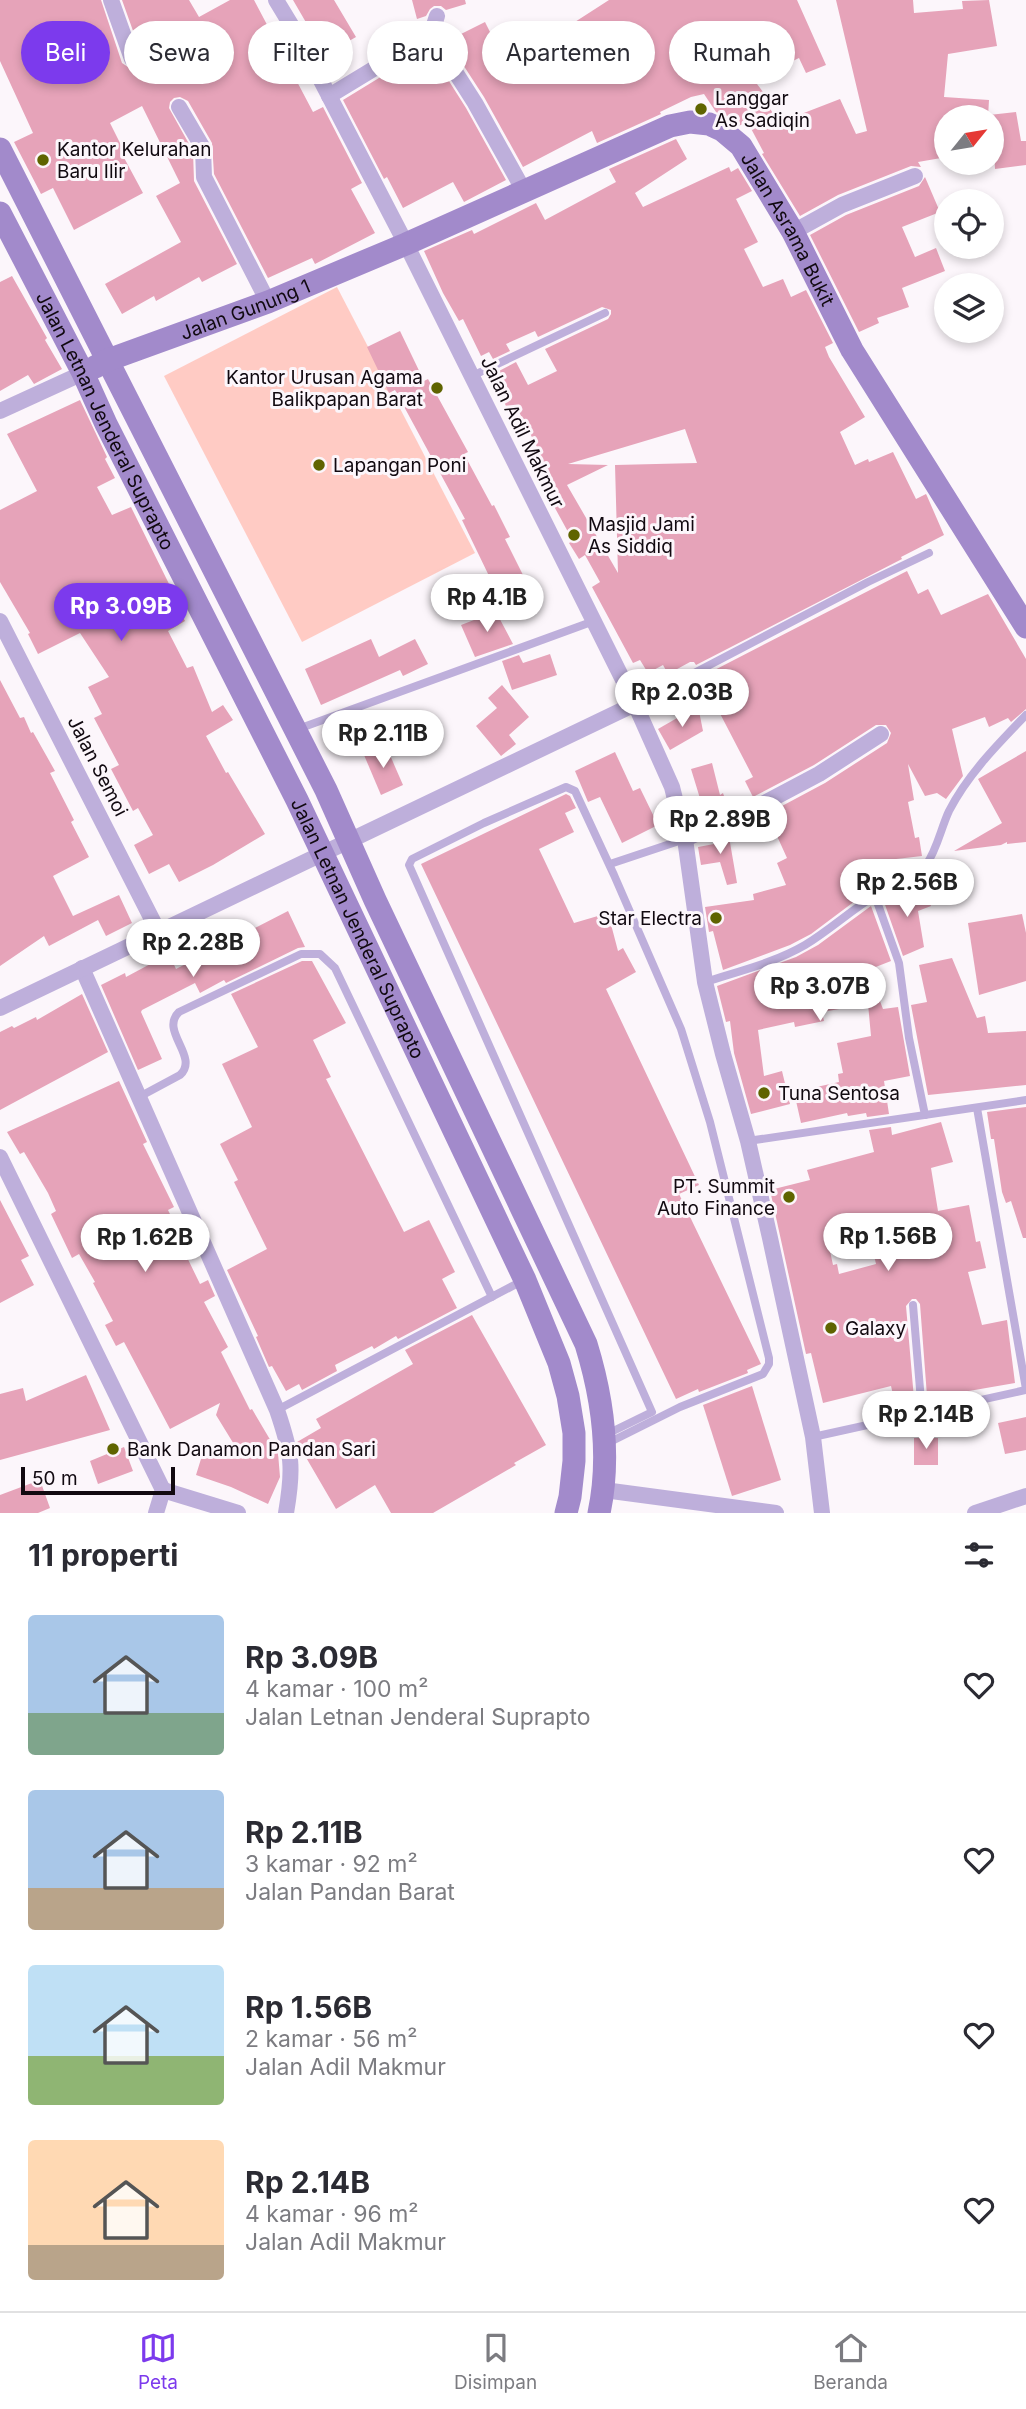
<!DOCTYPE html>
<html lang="id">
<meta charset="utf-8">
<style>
:root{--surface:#fff;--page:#f7f7f7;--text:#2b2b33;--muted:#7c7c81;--line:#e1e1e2;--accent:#7c3aed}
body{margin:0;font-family:Inter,sans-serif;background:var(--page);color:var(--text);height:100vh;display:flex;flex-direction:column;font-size:26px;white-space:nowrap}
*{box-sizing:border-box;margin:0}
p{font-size:23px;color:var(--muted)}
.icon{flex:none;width:38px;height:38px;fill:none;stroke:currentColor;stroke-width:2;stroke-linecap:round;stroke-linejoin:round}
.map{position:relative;height:1513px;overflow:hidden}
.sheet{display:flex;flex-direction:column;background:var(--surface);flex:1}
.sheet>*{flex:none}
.top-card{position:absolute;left:21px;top:21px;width:985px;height:63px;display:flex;gap:14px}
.needle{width:46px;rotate:60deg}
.tools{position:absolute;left:934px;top:105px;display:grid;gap:14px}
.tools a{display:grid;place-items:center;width:70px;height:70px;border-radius:50%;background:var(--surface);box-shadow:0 4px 10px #0003;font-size:35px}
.scale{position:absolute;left:21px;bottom:18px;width:154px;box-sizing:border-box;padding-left:7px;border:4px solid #110910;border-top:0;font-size:19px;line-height:24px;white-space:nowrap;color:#110910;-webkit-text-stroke:5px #fcf6fb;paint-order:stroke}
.price{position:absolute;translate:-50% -60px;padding:0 16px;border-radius:24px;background:#fff;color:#222;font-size:23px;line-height:46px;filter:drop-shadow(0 2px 4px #0008)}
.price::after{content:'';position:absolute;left:50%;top:42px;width:21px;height:16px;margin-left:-10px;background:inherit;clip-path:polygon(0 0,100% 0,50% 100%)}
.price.active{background:var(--accent);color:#fff}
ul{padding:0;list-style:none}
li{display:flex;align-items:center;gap:21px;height:175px;padding:0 28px}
li span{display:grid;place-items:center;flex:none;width:196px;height:140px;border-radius:7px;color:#555}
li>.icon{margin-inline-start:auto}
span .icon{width:84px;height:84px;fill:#fffc;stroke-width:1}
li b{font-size:30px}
h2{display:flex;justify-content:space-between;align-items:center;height:84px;padding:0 28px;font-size:30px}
.chip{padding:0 24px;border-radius:32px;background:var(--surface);box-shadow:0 4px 10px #0003;font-size:24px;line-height:63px}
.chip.active{background:var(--accent);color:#fff}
.menu{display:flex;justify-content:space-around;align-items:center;height:98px;border-top:2px solid var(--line);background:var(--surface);font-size:19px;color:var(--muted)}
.menu a{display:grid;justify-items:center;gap:4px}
.menu .active{color:var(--accent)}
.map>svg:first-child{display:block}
</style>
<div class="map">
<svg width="1026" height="1513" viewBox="0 0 1026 1513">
<rect width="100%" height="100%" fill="#fcf6fb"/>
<polygon fill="#ffcbc4" points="337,287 475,553 302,642 164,376"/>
<g fill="#e6a3b9" fill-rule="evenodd">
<polygon points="0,0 101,0 122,63 131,69 139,66 142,56 122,0 189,0 199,17 230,0 254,0 313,112 323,107 362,183 351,189 375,233 315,264 312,258 268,278 214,174 212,143 188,101 180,97 174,98 170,102 169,108 193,151 194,181 237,264 202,282 199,277 156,301 154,296 122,314 105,284 181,242 156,196 180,183 142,106 110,123 125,153 122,154 143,193 74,230 53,188 41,194 14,142 33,133 0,61"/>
<polygon points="293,0 334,0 356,37 321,57 308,33 311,31"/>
<polygon points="412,0 465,0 466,4 446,10 441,6 434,6 430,9 426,16 417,19"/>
<polygon points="609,0 797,0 826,65 806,73 799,58 754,80 766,96 764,97 778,123 840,99 856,134 867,131 836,0 913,0 914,13 963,9 962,1 989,0 997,46 948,54 944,97 989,100 988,117 947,117 947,157 918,162 921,167 911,166 838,195 800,216 762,154 764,153 747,121 739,126 716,112 704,94 691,97 660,112 661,114 597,143 592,131 523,167 484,97 445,37 450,35 451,39 485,22 503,58 529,43 533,49"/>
<polygon points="428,48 466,108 506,180 464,202 453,182 403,208 387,177 384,179 343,100"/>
<polygon points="1016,112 1021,141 1026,141 1026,165 995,169 992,117 989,115"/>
<path d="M676,139L687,159L635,193L643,207L729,167L731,172L738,168L752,191L736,199L758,242L744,249L763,287L783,279L791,297L806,290L833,343L825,347L829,357L865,417L840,432L855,465L868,459L869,462L893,452L916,499L926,494L927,496L944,535L901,557L902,559L696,665L694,662H690L668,674L663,665L648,673L640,660L633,663L592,587L600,582L585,555L579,559L569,543L573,541L538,477L549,472L535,448L537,447L519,412L511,416L502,398L511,394L499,371L516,362L528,385L557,371L545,349L608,319L611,314V310L602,307L538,337L535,331L506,344L510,351L493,359L489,352L481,356L463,319L459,321L443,293L424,251L472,230L474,234L536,203L545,220L616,182L609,169ZM685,429L697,463L615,465L618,573L567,485L608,465L568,464Z"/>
<polygon points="925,177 940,212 902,227 915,257 936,248 945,271 902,288 909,307 877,318 879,323 859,332 810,235 846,215 919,186"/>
<polygon points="12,276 47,338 45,340 62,369 34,384 28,375 0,391 0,282"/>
<polygon points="400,331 424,381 428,379 468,452 464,454 492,506 494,505 510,537 505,539 532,593 504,607 462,520 465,519 395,390 389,393 367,347"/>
<polygon points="80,400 107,457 105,459 115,478 97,487 112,515 131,507 174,594 171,595 185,621 168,631 187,668 193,666 212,712 223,705 233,720 206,736 226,773 228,772 265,834 213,865 179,882 169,864 149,874 134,845 153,835 138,808 133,811 111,769 119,765 94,718 102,714 88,687 109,677 80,633 38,654 28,634 30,633 0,582 0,510 37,491 7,434"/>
<polygon points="907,571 918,594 928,589 941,615 988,594 1026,659 1026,709 1011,722 1008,718 989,727 985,717 952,729 963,776 946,799 937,793 925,796 908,764 914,800 908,802 915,838 919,837 922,856 879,861 890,881 863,895 811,934 790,945 723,970 713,931 709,932 705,907 754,900 753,894 786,885 777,863 787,858 767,814 825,783 887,743 891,733 886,725 876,725 814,765 753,797 745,781 753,777 701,677"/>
<polygon points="494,608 513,644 475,657 461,625 487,615 485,612"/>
<polygon points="371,639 379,657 415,639 428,664 403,676 400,670 321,705 305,669"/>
<polygon points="550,654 557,675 512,690 502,661 519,655 523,663"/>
<polygon points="0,680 20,718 24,717 31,733 33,732 55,771 50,773 74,820 71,822 89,857 53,876 73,916 119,895 132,923 106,936 98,920 49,946 44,936 0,966"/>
<polygon points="502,685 529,717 509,735 516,744 501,756 476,726 497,708 488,698"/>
<polygon points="698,706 703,731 670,750 658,729"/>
<polygon points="386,746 403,785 381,795 364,755"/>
<polygon points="1026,751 1026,842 1007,844 1007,842 1001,845 954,851 1002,823 978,779"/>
<polygon points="615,752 633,791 640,788 658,825 622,843 600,797 588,802 575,771"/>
<polygon points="712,763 720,795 723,793 728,808 706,818 691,769"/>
<polygon points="566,794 570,796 576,808 565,813 574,832 539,849 574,923 608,913 618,951 623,948 636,972 606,989 699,1185 679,1194 761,1364 747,1370 748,1373 699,1392 698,1389 676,1399 421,864"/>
<polygon points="728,831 737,883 727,885 720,862 701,865 698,847 714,844 712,838"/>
<polygon points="924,889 931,906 918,911 924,947 903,956 883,899 897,892 899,897 905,894 906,897"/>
<polygon points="871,906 891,961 868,970 883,1009 898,1007 910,1076 884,1081 889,1114 867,1117 866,1113 848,1116 847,1113 801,1123 794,1092 839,1082 838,1074 843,1073 837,1043 871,1036 868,1004 822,1012 824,1021 795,1027 794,1022 758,1030 764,1076 782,1071 790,1104 751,1114 734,1053 730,1021 726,1022 717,986 796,957 818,945"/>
<polygon points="288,911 305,947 298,948 226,983 224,980 200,993 195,983 142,1010 141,1012 162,1059 138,1070 101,985 125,973 126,977 169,954 176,969"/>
<polygon points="1022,914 1026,933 1026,981 979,995 968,923"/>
<polygon points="952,958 977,1018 985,1016 988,1033 1026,1031 1026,1085 928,1095 911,1005 927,1002 919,965"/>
<polygon points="302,961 312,961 346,1023 313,1040 331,1077 326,1079 404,1232 429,1220 455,1272 442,1279 457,1308 398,1339 396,1336 374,1349 372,1346 335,1365 337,1371 302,1390 299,1384 286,1391 272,1366 269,1367 256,1337 258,1336 227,1270 267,1249 234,1182 238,1180 220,1144 252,1127 222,1064 258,1047 231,994"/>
<polygon points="82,994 108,1052 0,1110 0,1032 12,1026 14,1028 36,1017 37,1020"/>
<polygon points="119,1081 147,1142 143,1144 174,1207 168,1210 185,1245 182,1247 200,1284 208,1280 215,1296 204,1302 228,1347 221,1352 250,1410 252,1409 278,1453 280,1477 268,1504 231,1487 196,1475 205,1446 243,1459 216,1415 220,1403 170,1429 124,1342 116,1346 105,1325 113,1321 93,1283 95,1282 79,1254 72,1258 51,1214 56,1211 48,1193 24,1152 20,1154 7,1132"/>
<polygon points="1026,1107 1026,1238 1023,1238 1011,1201 1006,1203 1002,1192 994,1139 991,1139 987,1112"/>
<path d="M941,1122L953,1162L931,1168L938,1211L969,1205L976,1242L980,1241L986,1268L968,1272L982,1325L1007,1320L1015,1383L940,1396L939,1393L927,1396L920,1304L916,1299H912L906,1306L914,1399L895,1403L891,1386L823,1403L811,1353L806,1354L770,1190L810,1180L807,1170L874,1152L869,1130L891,1127L892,1135ZM866,1221L876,1264L839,1274L837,1264L833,1265L826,1232Z"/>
<polygon points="0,1200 29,1256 21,1260 34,1285 0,1303"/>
<polygon points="472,1315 546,1445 514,1463 516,1465 433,1513 391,1513 375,1485 336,1509 297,1442 321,1428 316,1419 413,1364 405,1350"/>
<polygon points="86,1375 110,1430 0,1460 0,1394 23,1388 26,1401"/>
<polygon points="752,1386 781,1480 732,1496 703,1405"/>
<polygon points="1026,1417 1026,1450 1005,1454 998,1423"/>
<rect x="914" y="1438" width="24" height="27"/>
<polygon points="124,1447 133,1471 98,1484 90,1461"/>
<polygon points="40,1480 50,1508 38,1513 0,1513 0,1495"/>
</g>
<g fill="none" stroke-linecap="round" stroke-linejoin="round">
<g stroke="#beafdb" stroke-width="8">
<polyline points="472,376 605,313"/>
<polyline points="635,704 868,582 929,553"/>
<polyline points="298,729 594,621"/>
<polyline points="610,864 685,839"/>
<polyline points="875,896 899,963 909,1038 925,1115"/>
<path d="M705,982C739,971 774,963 805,945C830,930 851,910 876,895C892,886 913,880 926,865C937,850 941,828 949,811C968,774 998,744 1026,715"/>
<path d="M139,1097L180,1075C200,1057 159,1031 179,1012L301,954H320L335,968L492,1297"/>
<polyline points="977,1108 1026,1389"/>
<polyline points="748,1141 1026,1100"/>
<polyline points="913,1305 922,1413"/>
<polyline points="277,1410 522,1281"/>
<polyline points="605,1435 652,1412 409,865 412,859 484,823 566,787 575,791 614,875 681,1029 710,1122 769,1358 769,1364 763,1374 680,1407 608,1443"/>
<polyline points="813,1437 1026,1390"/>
</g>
<g stroke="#beafdb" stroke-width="16">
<polyline points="111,0 132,59"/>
<polyline points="276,0 299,38 406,244 635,704 672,787 685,839 705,982 723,1054 748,1141 770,1238 813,1437 822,1513"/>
<polyline points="431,34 437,16"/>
<polyline points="329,96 431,34 475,103 524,191"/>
<polyline points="179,107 203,148 204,177 268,302"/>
<polyline points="793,232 842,205 915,176"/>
<polyline points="0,411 83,373"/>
<polyline points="0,621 158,931"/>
<polyline points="685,839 755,808 819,774 881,734"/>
<path d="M82,968L277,1410C292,1454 294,1467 286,1513"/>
<polyline points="0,1008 635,704"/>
<polyline points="0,1157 163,1490"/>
<polyline points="163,1490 238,1513"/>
<polyline points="604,1490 776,1513"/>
<polyline points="156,1513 163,1490"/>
<polyline points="975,1513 1026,1496"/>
</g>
<g stroke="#a28acb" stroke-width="23">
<path d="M0,149L326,790L375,900L586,1344C603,1399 611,1456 599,1513"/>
<path id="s1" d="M0,213L83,373L106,424L297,800L525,1280L559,1363L568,1396L574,1433V1461L570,1497L566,1513"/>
<path id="s2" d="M95,367L108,360L268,302L406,244L670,126L690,122L709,124L722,130L741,146L793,232L852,350L1026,627"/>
</g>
</g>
<g fill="#5f6400" stroke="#fcf6fb" stroke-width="2.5">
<circle cx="701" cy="109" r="7"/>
<circle cx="43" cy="160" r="7"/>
<circle cx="437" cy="388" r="7"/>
<circle cx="319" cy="465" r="7"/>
<circle cx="574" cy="535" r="7"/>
<circle cx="716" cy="918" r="7"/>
<circle cx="764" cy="1093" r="7"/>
<circle cx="789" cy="1197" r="7"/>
<circle cx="831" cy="1328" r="7"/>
<circle cx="113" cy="1449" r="7"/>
</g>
<g text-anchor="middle" stroke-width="6" stroke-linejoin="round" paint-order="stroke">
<g font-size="19" fill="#110910" stroke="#fcf6fb" text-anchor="start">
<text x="715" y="105">Langgar<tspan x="715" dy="22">As Sadiqin</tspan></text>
<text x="57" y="156">Kantor Kelurahan<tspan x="57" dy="22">Baru Ilir</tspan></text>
<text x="423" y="384" text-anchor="end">Kantor Urusan Agama<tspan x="423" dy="22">Balikpapan Barat</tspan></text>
<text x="333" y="472">Lapangan Poni</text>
<text x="588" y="531">Masjid Jami<tspan x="588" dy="22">As Siddiq</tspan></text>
<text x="702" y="925" text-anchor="end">Star Electra</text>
<text x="778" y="1100">Tuna Sentosa</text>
<text x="775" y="1193" text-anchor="end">PT. Summit<tspan x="775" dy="22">Auto Finance</tspan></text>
<text x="845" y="1335">Galaxy</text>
<text x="127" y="1456">Bank Danamon Pandan Sari</text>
</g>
<g font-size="19" fill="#110910" stroke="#fcf6fb">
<text dy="7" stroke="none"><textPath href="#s2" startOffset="798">Jalan Asrama Bukit</textPath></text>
<text dy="7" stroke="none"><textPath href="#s2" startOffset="161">Jalan Gunung 1</textPath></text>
<text dy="7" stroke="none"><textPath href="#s1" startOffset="233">Jalan Letnan Jenderal Suprapto</textPath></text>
<text transform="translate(523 432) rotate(64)" y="7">Jalan Adil Makmur</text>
<text transform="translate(98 766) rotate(63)" y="7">Jalan Semoi</text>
<text dy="7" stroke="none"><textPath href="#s1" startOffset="800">Jalan Letnan Jenderal Suprapto</textPath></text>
</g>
</g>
</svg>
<div class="tools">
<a><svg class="needle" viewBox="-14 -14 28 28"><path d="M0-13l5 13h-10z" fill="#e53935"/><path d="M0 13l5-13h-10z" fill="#7c7c81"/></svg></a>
<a><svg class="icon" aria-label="locate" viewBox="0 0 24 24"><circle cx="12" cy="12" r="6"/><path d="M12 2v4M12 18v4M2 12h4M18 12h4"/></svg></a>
<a><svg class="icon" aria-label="layers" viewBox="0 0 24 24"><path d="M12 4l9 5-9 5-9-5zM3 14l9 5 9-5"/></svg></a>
</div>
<div class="scale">50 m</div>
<b class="price" style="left:487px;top:634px">Rp 4.1B</b>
<b class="price active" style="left:121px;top:643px">Rp 3.09B</b>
<b class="price" style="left:682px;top:729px">Rp 2.03B</b>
<b class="price" style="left:383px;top:770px">Rp 2.11B</b>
<b class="price" style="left:720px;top:856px">Rp 2.89B</b>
<b class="price" style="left:907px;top:919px">Rp 2.56B</b>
<b class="price" style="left:193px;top:979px">Rp 2.28B</b>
<b class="price" style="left:820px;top:1023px">Rp 3.07B</b>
<b class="price" style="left:888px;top:1273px">Rp 1.56B</b>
<b class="price" style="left:145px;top:1274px">Rp 1.62B</b>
<b class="price" style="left:926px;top:1451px">Rp 2.14B</b>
<div class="top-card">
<a class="chip active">Beli</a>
<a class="chip">Sewa</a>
<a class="chip">Filter</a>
<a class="chip">Baru</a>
<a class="chip">Apartemen</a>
<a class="chip">Rumah</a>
</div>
</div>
<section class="sheet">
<h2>11 properti<svg class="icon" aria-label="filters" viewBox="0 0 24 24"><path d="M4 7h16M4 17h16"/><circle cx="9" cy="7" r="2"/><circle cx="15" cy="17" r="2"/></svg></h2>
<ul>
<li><span style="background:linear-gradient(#a9c7e8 70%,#7fa58c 0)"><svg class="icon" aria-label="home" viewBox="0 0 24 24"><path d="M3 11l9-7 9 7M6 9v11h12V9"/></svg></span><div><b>Rp 3.09B</b><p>4 kamar · 100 m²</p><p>Jalan Letnan Jenderal Suprapto</p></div><svg class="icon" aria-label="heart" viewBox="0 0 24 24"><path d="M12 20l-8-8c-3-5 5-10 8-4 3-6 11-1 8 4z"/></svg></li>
<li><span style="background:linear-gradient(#a9c7e8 70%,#b9a48a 0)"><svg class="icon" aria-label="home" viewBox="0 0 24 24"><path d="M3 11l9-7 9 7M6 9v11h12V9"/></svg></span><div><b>Rp 2.11B</b><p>3 kamar · 92 m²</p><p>Jalan Pandan Barat</p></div><svg class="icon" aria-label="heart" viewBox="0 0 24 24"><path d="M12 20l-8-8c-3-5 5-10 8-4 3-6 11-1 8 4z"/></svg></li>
<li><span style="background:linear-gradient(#bfe0f5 65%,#8fb573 0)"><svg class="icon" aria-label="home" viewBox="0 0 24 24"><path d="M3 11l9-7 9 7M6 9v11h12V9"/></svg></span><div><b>Rp 1.56B</b><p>2 kamar · 56 m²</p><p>Jalan Adil Makmur</p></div><svg class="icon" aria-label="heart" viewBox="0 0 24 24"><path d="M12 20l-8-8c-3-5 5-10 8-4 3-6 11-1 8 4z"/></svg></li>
<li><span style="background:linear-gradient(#ffd9b3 75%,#b9a48a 0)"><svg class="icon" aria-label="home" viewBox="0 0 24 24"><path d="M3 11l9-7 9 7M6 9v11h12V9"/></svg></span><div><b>Rp 2.14B</b><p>4 kamar · 96 m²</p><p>Jalan Adil Makmur</p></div><svg class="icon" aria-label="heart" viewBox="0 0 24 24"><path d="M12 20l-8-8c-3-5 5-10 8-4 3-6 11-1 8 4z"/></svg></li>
</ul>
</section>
<nav class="menu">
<a class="active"><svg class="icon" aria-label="map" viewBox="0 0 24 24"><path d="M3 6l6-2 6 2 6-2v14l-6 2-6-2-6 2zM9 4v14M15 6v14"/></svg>Peta</a>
<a><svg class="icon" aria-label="saved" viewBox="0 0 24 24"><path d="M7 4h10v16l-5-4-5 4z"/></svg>Disimpan</a>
<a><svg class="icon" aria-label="home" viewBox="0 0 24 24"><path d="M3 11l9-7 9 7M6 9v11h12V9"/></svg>Beranda</a>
</nav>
